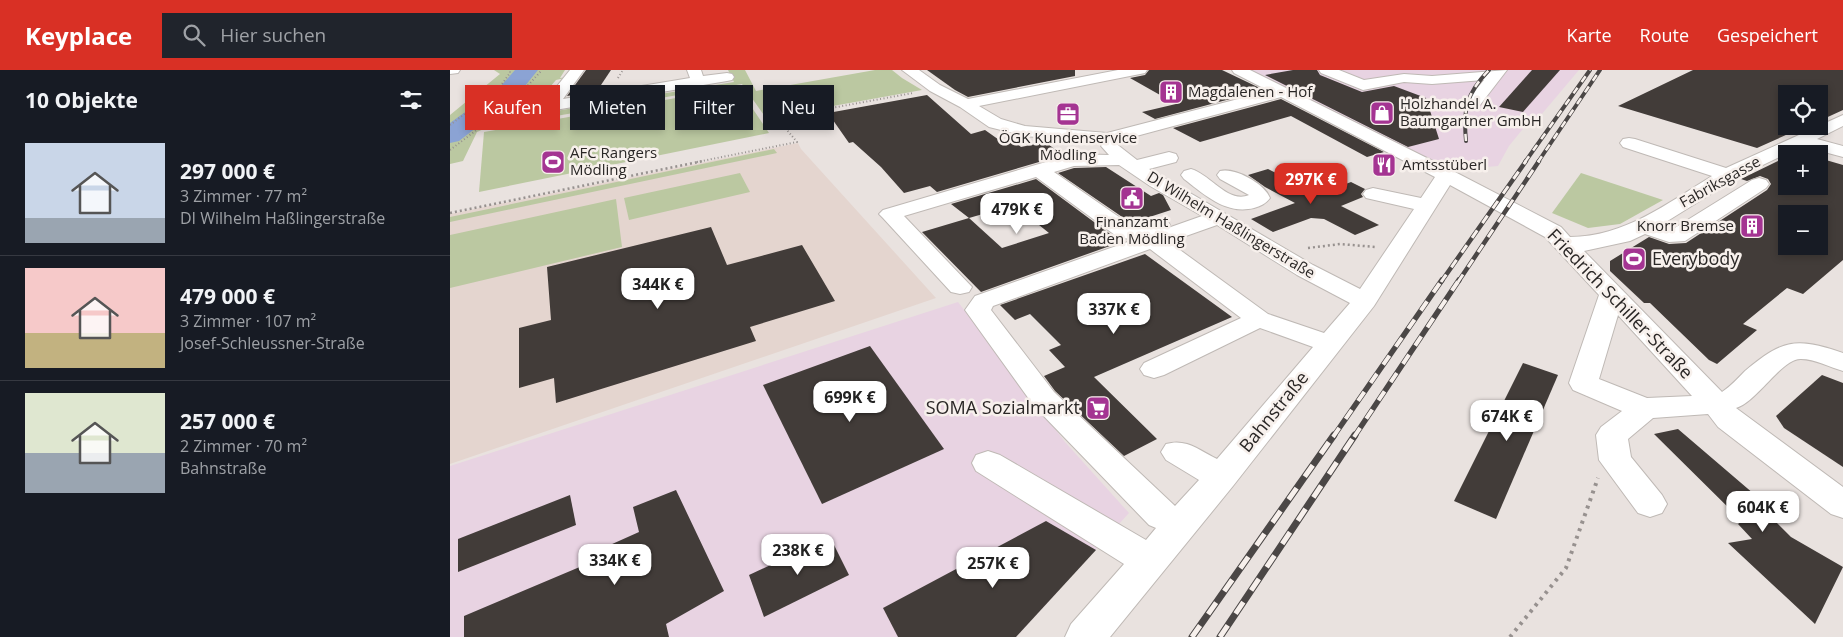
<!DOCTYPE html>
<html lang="de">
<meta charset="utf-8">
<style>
:root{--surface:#171b24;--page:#20242c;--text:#f1f3f6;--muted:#9ea1a6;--line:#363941;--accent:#d93025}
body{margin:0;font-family:"Open Sans",sans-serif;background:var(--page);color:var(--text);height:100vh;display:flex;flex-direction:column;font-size:19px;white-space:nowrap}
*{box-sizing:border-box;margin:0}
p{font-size:16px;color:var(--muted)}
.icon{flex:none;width:28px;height:28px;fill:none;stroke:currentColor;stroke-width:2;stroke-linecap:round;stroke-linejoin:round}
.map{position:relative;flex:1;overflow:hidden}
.drawer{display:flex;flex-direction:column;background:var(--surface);width:450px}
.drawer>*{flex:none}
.guide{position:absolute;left:15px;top:15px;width:475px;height:45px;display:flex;gap:10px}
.fabs{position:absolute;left:1328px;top:15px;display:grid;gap:10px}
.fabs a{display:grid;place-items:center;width:50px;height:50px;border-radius:0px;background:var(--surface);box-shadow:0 2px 8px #0003;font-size:25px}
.price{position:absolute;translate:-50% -42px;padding:0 11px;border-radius:10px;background:#fff;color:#222;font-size:16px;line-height:32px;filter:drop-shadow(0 1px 2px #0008)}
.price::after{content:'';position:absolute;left:50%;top:30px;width:15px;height:11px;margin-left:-8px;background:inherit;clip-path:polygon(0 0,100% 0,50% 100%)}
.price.current{background:var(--accent);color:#fff}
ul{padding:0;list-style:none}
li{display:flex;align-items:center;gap:15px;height:125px;padding:0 25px}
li+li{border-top:1px solid var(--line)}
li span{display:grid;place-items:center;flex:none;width:140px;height:100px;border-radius:0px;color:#555}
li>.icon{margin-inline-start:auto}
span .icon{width:60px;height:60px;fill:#fffc;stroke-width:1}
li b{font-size:21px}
h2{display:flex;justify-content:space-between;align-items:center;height:60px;padding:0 25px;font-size:21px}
.tag{padding:0 18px;border-radius:0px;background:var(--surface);box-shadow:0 2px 8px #0003;font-size:18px;line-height:45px}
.tag.current{background:var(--accent);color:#fff}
header{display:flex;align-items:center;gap:30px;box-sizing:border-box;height:70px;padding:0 25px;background:var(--accent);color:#fff}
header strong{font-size:24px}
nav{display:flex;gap:28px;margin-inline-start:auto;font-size:18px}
.search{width:350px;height:45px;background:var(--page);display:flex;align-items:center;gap:12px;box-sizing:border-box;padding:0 18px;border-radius:0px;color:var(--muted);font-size:19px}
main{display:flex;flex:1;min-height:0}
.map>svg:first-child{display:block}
</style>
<header>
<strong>Keyplace</strong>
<div class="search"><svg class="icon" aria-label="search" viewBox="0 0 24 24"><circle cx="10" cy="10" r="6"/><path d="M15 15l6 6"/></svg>Hier suchen</div>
<nav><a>Karte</a><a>Route</a><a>Gespeichert</a></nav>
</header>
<main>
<section class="drawer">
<h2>10 Objekte<svg class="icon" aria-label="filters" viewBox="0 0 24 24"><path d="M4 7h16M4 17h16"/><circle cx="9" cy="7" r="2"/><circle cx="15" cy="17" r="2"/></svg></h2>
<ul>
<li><span style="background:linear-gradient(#c9d6e8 75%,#9aa5b1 0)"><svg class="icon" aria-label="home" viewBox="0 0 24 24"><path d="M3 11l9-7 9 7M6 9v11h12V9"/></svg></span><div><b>297 000 €</b><p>3 Zimmer · 77 m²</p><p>DI Wilhelm Haßlingerstraße</p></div></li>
<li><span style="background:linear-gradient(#f6c9c9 65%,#c2b280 0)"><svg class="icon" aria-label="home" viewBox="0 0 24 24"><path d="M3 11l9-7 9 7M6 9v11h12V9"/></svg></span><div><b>479 000 €</b><p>3 Zimmer · 107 m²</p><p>Josef-Schleussner-Straße</p></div></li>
<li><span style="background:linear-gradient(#dfe7d0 60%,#9aa5b1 0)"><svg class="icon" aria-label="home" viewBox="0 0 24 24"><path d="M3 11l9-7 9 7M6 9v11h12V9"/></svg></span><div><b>257 000 €</b><p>2 Zimmer · 70 m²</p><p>Bahnstraße</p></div></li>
</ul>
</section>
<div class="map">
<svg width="1393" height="567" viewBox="0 0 1393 567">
<rect width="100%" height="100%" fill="#e9e2df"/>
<polygon fill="#e4d5cf" points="348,73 351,79 486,228 0,394 0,144"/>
<g fill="#e8d3e2">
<polygon points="798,0 1129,0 1091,45 1072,60 1059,76 1048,96 1012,99 982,93"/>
<polygon points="508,232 615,372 679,443 566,567 0,567 0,396"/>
</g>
<g fill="#bbc8a1">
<polygon points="44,0 115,0 110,8 119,7 106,10 75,46 284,12 278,0 295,0 306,21 425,0 442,0 452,8 472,20 316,48 292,14 36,58 27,62 13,91 0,94 0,45 50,4"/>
<polygon points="288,17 319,63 29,122 34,62"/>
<polygon points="324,79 327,83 0,152 0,147"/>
<polygon points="290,103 300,122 179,150 174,128"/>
<polygon points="1131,103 1213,130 1170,154 1138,158 1102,143"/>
<polygon points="166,129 172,177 0,218 0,165"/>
</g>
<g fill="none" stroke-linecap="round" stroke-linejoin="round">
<polygon fill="#8ba3d4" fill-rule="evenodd" points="65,0 88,0 66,27 9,71 0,73 0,53 50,17"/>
</g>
<g fill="#423c39" fill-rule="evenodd">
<polygon points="136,0 161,0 147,21 117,26"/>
<polygon points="477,0 625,0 625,6 518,27 505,20"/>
<polygon points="699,0 772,0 814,20 705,49 692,42 726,34 680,8 695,5"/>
<polygon points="843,0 867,0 870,5 912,22 944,16 976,28 989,69 958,77 815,5"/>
<polygon points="1082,0 1110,0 1073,42 1049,37"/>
<polygon points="1243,0 1393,0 1393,40 1369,51 1369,24 1336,24 1336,56 1356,56 1307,78 1168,36"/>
<polygon points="477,25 521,64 535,60 552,72 562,70 571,77 595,72 613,85 487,122 480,116 454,123 431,97 403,72 399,73 378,43"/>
<polygon points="831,29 934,82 917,87 841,46 750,72 723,58"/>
<path d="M1336,87V116H1369V88L1393,95V190L1353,224L1337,218L1293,254L1307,260L1267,294L1259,290L1200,233H1194L1160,201V191L1199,167L1219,174L1236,173L1317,120L1321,114L1318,109L1310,106L1297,111L1291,109ZM1336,144H1369V176H1336Z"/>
<polygon points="656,97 701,126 709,123 713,125 721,140 681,153 608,103 624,98"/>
<polygon points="818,99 863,122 872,123 901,112 915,119 911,124 913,127 891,136 929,155 905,165 874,149 861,148 823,162 801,149 845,133 815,117 798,105"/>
<path d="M586,109L671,172L531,222L472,162L519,148L501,134ZM564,135L599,163L552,178L519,148Z"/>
<polygon points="261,157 277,195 352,175 385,231 300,257 306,271 106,333 104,308 69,318 69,258 101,250 97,197"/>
<polygon points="695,184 782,247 644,307 707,369 674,386 605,321 594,306 615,297 599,280 611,275 580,244 565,250 550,235"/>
<polygon points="420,276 494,379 372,434 313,315"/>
<polygon points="1073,293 1108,305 1046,449 1004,431"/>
<polygon points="1372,305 1393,313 1393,397 1334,358 1326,346"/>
<polygon points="1228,359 1325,442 1318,444 1341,467 1393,497 1365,554 1278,473 1302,469 1288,454 1292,451 1204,364"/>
<polygon points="226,420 274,521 216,554 219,567 14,567 14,546 151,488 151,479 189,462 183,437"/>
<polygon points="120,425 126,455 8,502 8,469"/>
<polygon points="596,451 646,480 566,567 448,567 433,538"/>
<polygon points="380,467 399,505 314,547 299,505"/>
</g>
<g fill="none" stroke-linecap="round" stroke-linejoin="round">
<g stroke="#bfb9b5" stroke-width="2">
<g id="minor">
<polygon points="0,0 10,0 8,3 0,4"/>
<polygon points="120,0 134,0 113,29 240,8 237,0 251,0 253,6 277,3 282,4 284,7 282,10 277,11 99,41 93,39 91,36"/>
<path d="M452,0H469L490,15L518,29L668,0H697L695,3L690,4L529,36L551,49L575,56L657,63L819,21L784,3L782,0H800L1003,101L1111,157L1120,167C1174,167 1218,133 1262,106L1173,77L1170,73L1173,69L1179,68L1185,69L1276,98L1393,45V56L1367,69L1393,76V87L1352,76L1290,106L1211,155L1223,159L1302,110L1309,108L1316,110L1319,114L1316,118L1235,171L1219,172L1195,164L1180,171L1134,181L1272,322C1281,316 1288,308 1295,301C1333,269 1346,267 1393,283V301C1379,297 1365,289 1351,289C1332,288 1307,332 1286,338L1393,417V448L1381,444L1268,357L1258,344L1203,348L1178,369L1181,387L1212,425L1217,434L1212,443L1200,447L1188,443L1149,390L1146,365L1151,357L1172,341L1123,320L1119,313L1149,225L1095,167L1000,115L924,236L783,416L660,567H615L621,554L674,494L526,401L522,393L526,385L538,381L550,385L696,470L706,458L699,455L584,336L515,240L525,226L686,169L669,168L586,107L454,146L522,217L519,222L510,224L501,222L433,148L429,144L433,140L623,84L659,85L651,76L653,73L575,66L539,57L510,37L480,21ZM831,27L985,107L971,128L923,118L916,120L913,124L916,128L964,139L910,219L863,195L699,99L726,92L728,88L726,84L719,82L687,90L664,72ZM669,95L700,116L752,146L718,158L720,155L717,150L709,149L682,156L604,102L624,96ZM767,155L847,205L900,233L874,263L818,244L719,172ZM700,179L791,248L694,293L690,299L694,305L704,308L714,305L810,258L863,277L767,389C749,380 736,368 716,374L711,382L716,390L749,410L725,436L604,322L541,240L543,236ZM1168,245L1242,326L1197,328L1149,309Z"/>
<polygon points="869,0 889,0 914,10 954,4 982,6 1057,0 1030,35 1018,35 1016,32 1034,10 982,14 954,12 913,20 871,3"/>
<path d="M741,99C760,104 778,134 799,125L770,109L767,105L770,101C785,97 815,114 820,128C816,134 810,136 804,138C776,145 755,125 734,109L731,105L734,101Z"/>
</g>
</g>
<g stroke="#97918f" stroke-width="2" stroke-dasharray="1 2.5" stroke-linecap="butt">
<polyline points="168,8 173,0"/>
<polyline points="0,55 49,18 60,3 60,0"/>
<polyline points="0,80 61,34 92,0"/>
<polyline points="247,92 347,72 327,48 463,23"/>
</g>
<g stroke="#97918f" stroke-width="2.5" stroke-dasharray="2 3" stroke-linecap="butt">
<polyline points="0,143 253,91"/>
<polyline points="858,178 890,174 926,177"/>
</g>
<polyline stroke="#97918f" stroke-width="4" stroke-dasharray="3 5" stroke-linecap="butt" points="1060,567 1116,498 1148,408"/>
<use href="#minor" fill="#fff" fill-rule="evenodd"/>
<g stroke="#4b4746" stroke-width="4">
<g id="rail-far3">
<path d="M1016,71C1013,39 1016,24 1039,0"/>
<polyline points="1075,92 1140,0"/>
<polyline points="1088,92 1150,0"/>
</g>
</g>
<g stroke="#4b4746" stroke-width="4.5">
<g id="rail-far2">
<polyline points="991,212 1076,91"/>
<polyline points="1008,212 1089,91"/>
</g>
</g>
<g stroke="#4b4746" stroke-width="5.5">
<g id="rail-far1">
<polyline points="883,367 992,210"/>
<polyline points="904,367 1009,210"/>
</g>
</g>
<g stroke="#4b4746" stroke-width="7">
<g id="rail">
<polyline points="742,567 884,365"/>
<polyline points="770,567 905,365"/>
</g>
</g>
<use href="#rail-far3" stroke="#f7f0ec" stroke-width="2.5" stroke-dasharray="7" stroke-linecap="butt"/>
<use href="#rail-far2" stroke="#f7f0ec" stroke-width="3" stroke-dasharray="9" stroke-linecap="butt"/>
<use href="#rail-far1" stroke="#f7f0ec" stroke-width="4" stroke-dasharray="11" stroke-linecap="butt"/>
<use href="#rail" stroke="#f7f0ec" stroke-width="5" stroke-dasharray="14" stroke-linecap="butt"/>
</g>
<defs>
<g id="building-square" transform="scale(1.25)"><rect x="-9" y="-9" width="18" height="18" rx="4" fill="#a43492" stroke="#f7f0ec"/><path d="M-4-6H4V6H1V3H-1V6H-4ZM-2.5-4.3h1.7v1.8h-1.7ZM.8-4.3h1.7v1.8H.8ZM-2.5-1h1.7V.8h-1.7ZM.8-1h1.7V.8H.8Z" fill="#fff"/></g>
<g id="shop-square" transform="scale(1.25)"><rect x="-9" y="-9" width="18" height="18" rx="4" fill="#a43492" stroke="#f7f0ec"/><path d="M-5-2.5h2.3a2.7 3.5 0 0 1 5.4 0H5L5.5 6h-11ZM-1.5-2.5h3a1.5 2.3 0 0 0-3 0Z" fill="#fff"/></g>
<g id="office-square" transform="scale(1.25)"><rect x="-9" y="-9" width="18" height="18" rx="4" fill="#a43492" stroke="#f7f0ec"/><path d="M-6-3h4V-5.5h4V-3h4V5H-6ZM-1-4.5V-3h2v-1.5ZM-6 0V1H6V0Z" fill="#fff"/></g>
<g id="stadium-square" transform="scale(1.25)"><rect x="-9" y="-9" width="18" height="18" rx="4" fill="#a43492" stroke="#f7f0ec"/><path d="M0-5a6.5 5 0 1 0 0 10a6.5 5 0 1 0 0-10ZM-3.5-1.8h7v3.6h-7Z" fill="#fff"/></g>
<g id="restaurant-square" transform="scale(1.25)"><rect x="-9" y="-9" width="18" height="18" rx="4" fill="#a43492" stroke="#f7f0ec"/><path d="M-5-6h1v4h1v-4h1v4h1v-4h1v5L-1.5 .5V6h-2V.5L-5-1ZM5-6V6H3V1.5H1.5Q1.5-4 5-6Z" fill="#fff"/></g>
<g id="civic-square" transform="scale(1.25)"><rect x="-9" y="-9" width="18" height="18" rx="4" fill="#a43492" stroke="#f7f0ec"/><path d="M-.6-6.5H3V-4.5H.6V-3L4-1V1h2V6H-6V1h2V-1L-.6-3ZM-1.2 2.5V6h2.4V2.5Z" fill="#fff"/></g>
<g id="supermarket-square" transform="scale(1.25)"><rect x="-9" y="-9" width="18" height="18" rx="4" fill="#a43492" stroke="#f7f0ec"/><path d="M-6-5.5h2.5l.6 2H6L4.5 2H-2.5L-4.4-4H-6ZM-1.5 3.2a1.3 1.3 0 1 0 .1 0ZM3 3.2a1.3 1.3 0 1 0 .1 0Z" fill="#fff"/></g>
</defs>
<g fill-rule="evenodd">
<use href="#building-square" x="721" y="22"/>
<use href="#shop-square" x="932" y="43"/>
<use href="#office-square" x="618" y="44"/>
<use href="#stadium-square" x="103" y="92"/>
<use href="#restaurant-square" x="934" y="95"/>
<use href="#civic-square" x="682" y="128"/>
<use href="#building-square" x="1302" y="156"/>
<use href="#stadium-square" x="1184" y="189"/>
<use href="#supermarket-square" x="648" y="338"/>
</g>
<g text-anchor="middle" stroke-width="5" stroke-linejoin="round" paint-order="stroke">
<g font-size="15" fill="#2a2726" stroke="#f7f0ec" text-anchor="start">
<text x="738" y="27">Magdalenen - Hof</text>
<text x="950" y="39">Holzhandel A.<tspan x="950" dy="17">Baumgartner GmbH</tspan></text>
<text x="618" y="73" text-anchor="middle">ÖGK Kundenservice<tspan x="618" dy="17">Mödling</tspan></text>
<text x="120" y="88">AFC Rangers<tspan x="120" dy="17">Mödling</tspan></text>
<text x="952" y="100">Amtsstüberl</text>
<text x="682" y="157" text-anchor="middle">Finanzamt<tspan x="682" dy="17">Baden Mödling</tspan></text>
<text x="1284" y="161" text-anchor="end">Knorr Bremse</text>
</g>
<g font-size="15" fill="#2a2726" stroke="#f7f0ec">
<text transform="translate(1270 112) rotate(-29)" y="5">Fabriksgasse</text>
<text transform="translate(781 155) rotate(31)" y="5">DI Wilhelm Haßlingerstraße</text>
</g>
<g font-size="18" fill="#2a2726" stroke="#f7f0ec" text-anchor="start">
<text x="1202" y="195">Everybody</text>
<text x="630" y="344" text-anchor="end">SOMA Sozialmarkt</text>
</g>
<g font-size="18" fill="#2a2726" stroke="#f7f0ec">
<text transform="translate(1170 234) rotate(46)" y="6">Friedrich Schiller-Straße</text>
<text transform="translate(824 342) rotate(-51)" y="6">Bahnstraße</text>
</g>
</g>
</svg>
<div class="fabs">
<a><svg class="icon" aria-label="locate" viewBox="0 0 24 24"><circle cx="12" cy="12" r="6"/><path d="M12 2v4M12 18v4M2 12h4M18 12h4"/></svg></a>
<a>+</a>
<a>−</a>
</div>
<b class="price current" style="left:861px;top:135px">297K €</b>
<b class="price" style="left:567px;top:165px">479K €</b>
<b class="price" style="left:208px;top:240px">344K €</b>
<b class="price" style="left:664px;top:265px">337K €</b>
<b class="price" style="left:400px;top:353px">699K €</b>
<b class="price" style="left:1057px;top:372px">674K €</b>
<b class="price" style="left:1313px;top:463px">604K €</b>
<b class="price" style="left:348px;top:506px">238K €</b>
<b class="price" style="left:165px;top:516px">334K €</b>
<b class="price" style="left:543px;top:519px">257K €</b>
<div class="guide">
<a class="tag current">Kaufen</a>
<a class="tag">Mieten</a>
<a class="tag">Filter</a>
<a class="tag">Neu</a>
</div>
</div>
</main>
